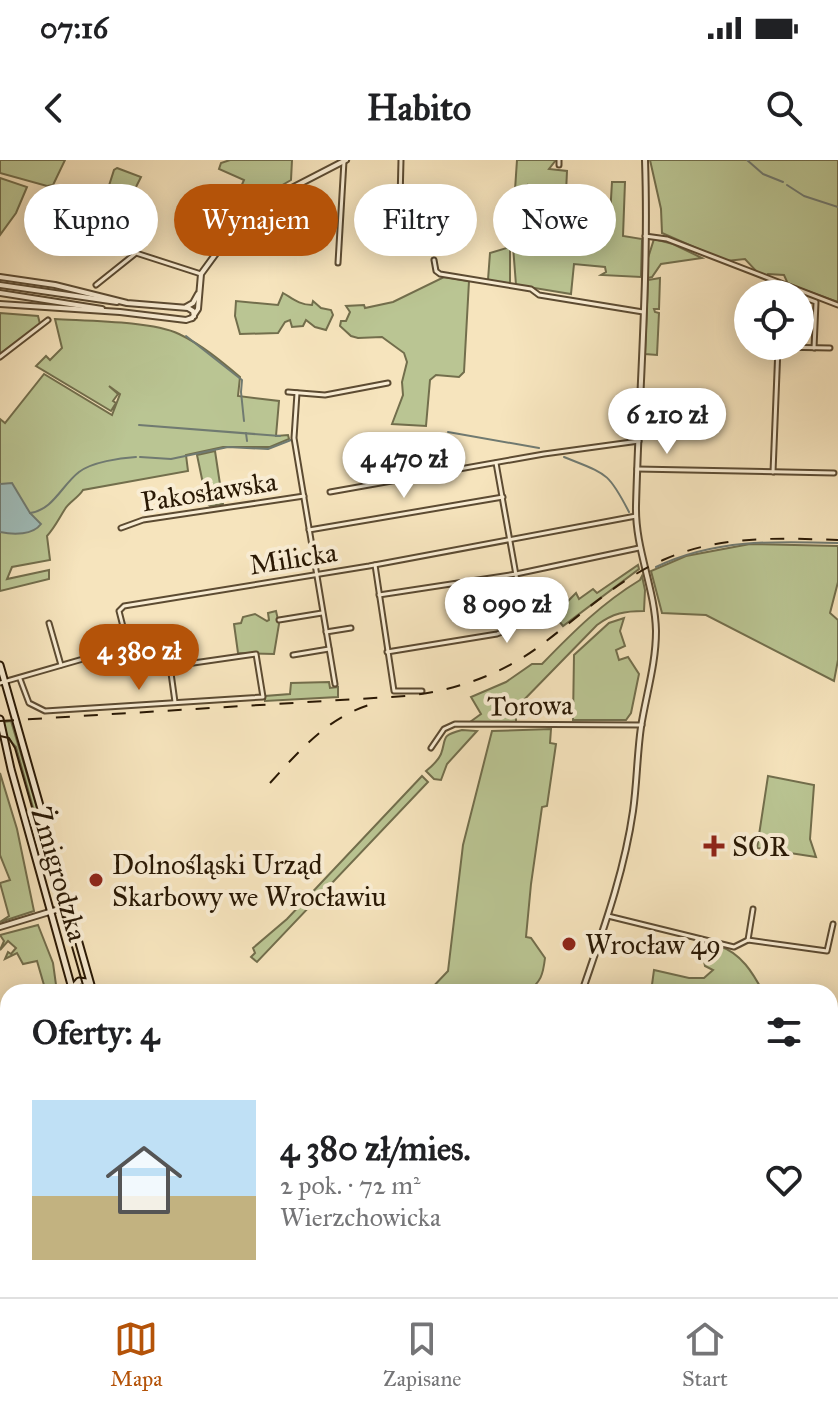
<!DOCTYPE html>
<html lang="pl">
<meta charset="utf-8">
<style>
:root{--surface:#fff;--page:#f2f2f2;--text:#202124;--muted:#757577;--line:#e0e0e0;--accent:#b45309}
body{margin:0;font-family:"IM FELL Great Primer",serif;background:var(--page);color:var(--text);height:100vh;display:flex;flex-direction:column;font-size:30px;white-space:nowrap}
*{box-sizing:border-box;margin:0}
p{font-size:26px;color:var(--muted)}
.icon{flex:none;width:44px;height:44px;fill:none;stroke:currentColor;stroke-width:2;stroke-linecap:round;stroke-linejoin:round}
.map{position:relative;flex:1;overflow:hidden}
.details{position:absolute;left:0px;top:824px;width:838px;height:314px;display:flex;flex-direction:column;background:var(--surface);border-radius:24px 24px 0 0;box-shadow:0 4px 20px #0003}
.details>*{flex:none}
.banner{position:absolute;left:24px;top:24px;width:790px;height:72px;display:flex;gap:16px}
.fabs{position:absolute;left:734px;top:120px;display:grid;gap:16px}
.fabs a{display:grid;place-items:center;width:80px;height:80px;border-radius:50%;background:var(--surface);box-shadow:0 4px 20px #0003;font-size:40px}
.price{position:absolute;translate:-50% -68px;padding:0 18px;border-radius:28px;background:#fff;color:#222;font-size:26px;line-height:52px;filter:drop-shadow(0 2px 4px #0008)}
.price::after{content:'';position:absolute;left:50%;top:48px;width:24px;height:18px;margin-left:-12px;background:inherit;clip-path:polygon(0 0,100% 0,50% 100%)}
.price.current{background:var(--accent);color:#fff}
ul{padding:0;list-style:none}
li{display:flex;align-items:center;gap:24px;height:200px;padding:0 32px}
li span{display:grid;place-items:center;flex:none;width:224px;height:160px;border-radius:0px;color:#555}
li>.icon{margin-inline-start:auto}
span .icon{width:96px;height:96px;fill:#fffc;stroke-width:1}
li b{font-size:34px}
h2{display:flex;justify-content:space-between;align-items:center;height:96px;padding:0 32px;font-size:34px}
.tag{padding:0 28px;border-radius:36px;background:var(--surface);box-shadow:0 4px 20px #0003;font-size:28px;line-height:72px}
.tag.current{background:var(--accent);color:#fff}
.status{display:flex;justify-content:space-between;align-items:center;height:56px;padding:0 40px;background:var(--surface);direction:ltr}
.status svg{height:22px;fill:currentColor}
header{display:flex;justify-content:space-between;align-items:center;height:104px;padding:0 32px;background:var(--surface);font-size:36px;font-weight:800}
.menu{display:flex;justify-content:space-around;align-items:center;height:112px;border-top:2px solid var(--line);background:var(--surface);font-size:22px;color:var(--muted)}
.menu a{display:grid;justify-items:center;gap:4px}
.menu .current{color:var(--accent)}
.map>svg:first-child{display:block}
</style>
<div class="status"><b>07:16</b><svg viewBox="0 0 49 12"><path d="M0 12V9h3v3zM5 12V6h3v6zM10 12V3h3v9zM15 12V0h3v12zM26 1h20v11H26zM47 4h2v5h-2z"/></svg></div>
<header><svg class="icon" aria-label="back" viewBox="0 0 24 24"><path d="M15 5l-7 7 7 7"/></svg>Habito<svg class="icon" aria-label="search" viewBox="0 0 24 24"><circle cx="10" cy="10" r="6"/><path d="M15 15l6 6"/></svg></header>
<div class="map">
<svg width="838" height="1137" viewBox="0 0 838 1137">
<rect width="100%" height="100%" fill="#f6e4bd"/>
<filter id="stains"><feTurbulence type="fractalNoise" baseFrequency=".0025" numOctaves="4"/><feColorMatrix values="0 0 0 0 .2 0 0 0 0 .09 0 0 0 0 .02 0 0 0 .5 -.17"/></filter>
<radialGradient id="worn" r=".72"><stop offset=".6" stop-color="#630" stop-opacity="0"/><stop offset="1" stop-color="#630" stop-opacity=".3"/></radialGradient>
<g fill="#bac593" stroke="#726e4c" stroke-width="2">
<polygon points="0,0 65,0 53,25 47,26 0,13"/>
<polygon points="230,0 292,0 291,20 248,45 236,57 229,54 244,20 219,9 221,3"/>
<polygon points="517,0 556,0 549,9 567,11 564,77 609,73 612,22 625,22 623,76 642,79 641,117 601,115 606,112 605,107 574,104 571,134 516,125 513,86 524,83 527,25 515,30"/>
<polygon points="650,0 838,0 838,142 788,124 784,115 768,114 767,116 757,112 745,99 726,101 662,73 661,49"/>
<polygon points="117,8 141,17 127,45 106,35 114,10"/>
<polygon points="0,18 27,27 16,53 0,75"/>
<polygon points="654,79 673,84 702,98 661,104 652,117 648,118 648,98"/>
<polygon points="510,87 510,122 508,124 488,120 490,93"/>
<polygon points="444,117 469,121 464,212 459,217 436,215 430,220 426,266 392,264 403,235 402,222 407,202 404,193 382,177 358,178 351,176 340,166 341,161 346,161 350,152 346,146 364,145 365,148 393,142"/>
<polygon points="660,118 659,149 654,149 655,152 659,153 657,195 645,194 648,120"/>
<path d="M283,133C292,138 299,145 312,145L313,141L321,148L331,150L333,155L326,170L315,167L306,160L303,166L292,167L290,160L285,162L278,173L240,174L235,156L236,141L278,145Z"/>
<polygon points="0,153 38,156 40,164 0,194"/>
<path d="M55,159C87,161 151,161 179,174C202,185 221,201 240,217L238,236L279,241L276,276L288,275L289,279L270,287H223L186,295L188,311L83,330C78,338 69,342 65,349C58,360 55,367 47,376L50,400L12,407L7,419L49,410V419L0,431V259L5,263L44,214L112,255L120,234L109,226L118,234L113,241L116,243L111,251L36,206L46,196L50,200L62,188Z"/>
<polygon points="215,291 223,344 210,346 207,343 197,295"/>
<polygon points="750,384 838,386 838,422 830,453 838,460 838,500 834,521 706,455 662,453 651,411 686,396"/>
<polygon points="638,405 639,409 563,466 554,455 576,433 579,439 593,429 597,433"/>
<path d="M642,416L645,430L644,451C625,451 613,453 597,465L516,548V563L483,565L470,562L481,554L471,537L506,522L532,504H542C573,472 602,443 640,420Z"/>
<polygon points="276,451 279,464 274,494 238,493 234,464 241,463 243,457 255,454 267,461 269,460 268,453"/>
<polygon points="624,458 620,471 625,486 616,490 619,500 628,497 639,514 631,553 626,560 573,560 574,495 609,463"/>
<polygon points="329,522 330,528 338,527 338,537 265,541 265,536 290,534 291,523"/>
<polygon points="11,561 61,728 56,729 16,587 6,576 3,562"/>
<path d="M551,569L550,583L556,584L547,646L542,647L531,724L526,777L531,778L545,798C543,815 541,822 527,832H428L448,811L463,685L492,571Z"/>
<path d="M462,570L477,571L447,604L441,620L434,619L426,611C431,607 438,601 441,594C447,577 440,576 462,570Z"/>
<polygon points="0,613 17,669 34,751 0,762 9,756 0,723 10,720 0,695"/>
<polygon points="422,616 428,622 257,802 251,797 255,793 253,788 287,759"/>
<polygon points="768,616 814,625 810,679 816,697 757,688"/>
<polygon points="38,765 53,803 57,832 46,832 37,801 23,804 17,793 5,799 8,792 11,794 16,788 8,781 0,790 4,781 0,775"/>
<path d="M719,786C741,793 753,813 763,832H651L654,810L689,818H704L713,810L705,806L704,801Z"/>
<polygon points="830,855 838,855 838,964 835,949 830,950"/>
</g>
<path fill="#9fbcb9" stroke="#707a71" stroke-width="2" d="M12,323L30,353L41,364C33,375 14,375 0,372V324Z"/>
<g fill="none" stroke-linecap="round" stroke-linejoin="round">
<g stroke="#707a71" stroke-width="2">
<polyline points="747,0 763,14 783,22"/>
<polyline points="787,25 804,36 838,47"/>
<polyline points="186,176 242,220 241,232 244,261"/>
<polyline points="139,265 280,276"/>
<polyline points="448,272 539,288"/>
<polyline points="246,273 247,281"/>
<polyline points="140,297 171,299 228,287 268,289 291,280"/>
<path d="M564,297C606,314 608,311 629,352"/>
<path d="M30,353C53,350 62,325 79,312C92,302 120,298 136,297"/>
<path d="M656,407C714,379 775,381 838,383"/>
</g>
<g stroke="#5c4b32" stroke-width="7">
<g id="minor">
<polyline points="401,0 399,81 401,88 407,86"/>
<polyline points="559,5 559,0"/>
<polyline points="645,76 667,79 838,145"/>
<polyline points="434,100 436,111 440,114 531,129 539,135 643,152"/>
<polyline points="338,103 344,1"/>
<polyline points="96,125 136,93 201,114"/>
<polyline points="774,134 782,134"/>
<polyline points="788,134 791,134"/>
<polyline points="800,136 816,142 814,188"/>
<polyline points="0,197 48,160"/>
<polyline points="288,232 325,235 388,223"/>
<polyline points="297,233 294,278 335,524"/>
<polyline points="637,309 834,313"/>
<polyline points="773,312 778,187 830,188"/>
<polyline points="330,332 544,294 639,281"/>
<polyline points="121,368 143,360 304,336"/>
<polyline points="309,370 503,337"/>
<polyline points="375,405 394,531 422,531"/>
<polyline points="379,435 516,414 639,388"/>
<polyline points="279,460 322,453"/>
<polyline points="49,463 61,505"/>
<polyline points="326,472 351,468"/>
<path d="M387,492L497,474C513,469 521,460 521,443L496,303"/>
<polyline points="293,495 329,489"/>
<polyline points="170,506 175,542"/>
<polyline points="20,519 29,543 45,551 263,537 256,494 138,511 128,486"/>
<polyline points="0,523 128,486 119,451 124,446 369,406 636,356"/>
<polyline points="431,588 444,569 455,564 642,565"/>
<polyline points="608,756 734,787 748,780 827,791 833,764"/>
<polyline points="748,780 753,749"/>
<polyline points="830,1034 838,1035"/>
<polyline points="0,1063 8,1054"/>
<polyline points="460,1130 466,1137"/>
<polyline points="511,1130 516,1137"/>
<polyline points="564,1130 569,1137"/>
<polyline points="634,1130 638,1137"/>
<polyline points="694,1130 695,1137"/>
<polyline points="758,1130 759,1137 791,1130"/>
<polyline points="812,1130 814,1137"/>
<polyline points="79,1131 86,1137"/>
<polyline points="613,1137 623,1130"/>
</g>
</g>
<g stroke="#5c4b32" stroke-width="8">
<g id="tertiary">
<polyline points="0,117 55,125 127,143 188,148 193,151 194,156"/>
<polyline points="0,125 117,142"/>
<polyline points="0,133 102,149"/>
<polyline points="0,144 120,152 186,160 192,158"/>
<polyline points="186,147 193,143 198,134"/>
<polyline points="192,158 198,149 201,114 247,51 346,0"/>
<polyline points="0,767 69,746"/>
<path d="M582,832C602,773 624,714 633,651C637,623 637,595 641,567C646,535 656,504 656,471C655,428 635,389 636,346C639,231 649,115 645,0"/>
<polyline points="381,1137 387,1130"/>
</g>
</g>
<g stroke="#291804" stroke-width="9">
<g id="secondary">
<polyline points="0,505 93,832"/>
<polyline points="0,559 11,609 73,832"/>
<polyline points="73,828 79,821 87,822 89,825"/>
<polyline points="157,1130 159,1137"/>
<polyline points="178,1130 180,1137"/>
</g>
</g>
<use href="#minor" stroke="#f9edd4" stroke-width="3"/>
<use href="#tertiary" stroke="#f9edd4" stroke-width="4"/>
<use href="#secondary" stroke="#f9edd4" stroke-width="5"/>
<g stroke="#291804" stroke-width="2">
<polyline points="0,576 9,578 15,588 85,832"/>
<polyline points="169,1130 171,1137"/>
</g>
<g stroke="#291804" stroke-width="2" stroke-dasharray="14 14" stroke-linecap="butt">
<path d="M0,561L406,536C453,531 498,516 537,488C578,458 615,421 663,400C719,375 778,378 838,380"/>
<path d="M270,623C300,590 328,557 372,544"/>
</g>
</g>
<g fill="#8f2418" stroke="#f9edd4" stroke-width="3">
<path d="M710 674h8v8h8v8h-8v8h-8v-8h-8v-8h8z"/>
<circle cx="96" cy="720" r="8"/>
<circle cx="569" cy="784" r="8"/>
</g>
<g text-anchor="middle" stroke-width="8" stroke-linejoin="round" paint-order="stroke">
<g font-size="28" fill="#291804" stroke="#f9edd4">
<text transform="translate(209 331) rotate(-9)" y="10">Pakosławska</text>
<text transform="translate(293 398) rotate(-9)" y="10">Milicka</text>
<text transform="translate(530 545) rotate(-1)" y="10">Torowa</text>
<text transform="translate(60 714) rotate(74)" y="10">Żmigrodzka</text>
</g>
<g font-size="28" fill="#291804" stroke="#f9edd4" text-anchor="start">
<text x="732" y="696">SOR</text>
<text x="112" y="714">Dolnośląski Urząd<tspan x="112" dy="32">Skarbowy we Wrocławiu</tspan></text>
<text x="585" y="794">Wrocław 49</text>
</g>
</g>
<rect width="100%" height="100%" filter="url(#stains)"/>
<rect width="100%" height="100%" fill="url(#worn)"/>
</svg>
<div class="fabs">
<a><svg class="icon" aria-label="locate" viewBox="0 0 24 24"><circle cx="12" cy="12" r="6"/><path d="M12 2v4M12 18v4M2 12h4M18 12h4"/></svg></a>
</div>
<b class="price" style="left:667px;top:296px">6 210 zł</b>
<b class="price" style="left:404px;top:340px">4 470 zł</b>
<b class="price" style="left:507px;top:485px">8 090 zł</b>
<b class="price current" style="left:139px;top:532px">4 380 zł</b>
<div class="banner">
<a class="tag">Kupno</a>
<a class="tag current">Wynajem</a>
<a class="tag">Filtry</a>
<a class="tag">Nowe</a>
</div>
<section class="details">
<h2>Oferty: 4<svg class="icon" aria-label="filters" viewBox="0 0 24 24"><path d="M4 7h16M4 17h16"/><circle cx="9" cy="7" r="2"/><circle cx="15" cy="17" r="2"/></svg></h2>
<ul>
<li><span style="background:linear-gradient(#bfe0f5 60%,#c2b280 0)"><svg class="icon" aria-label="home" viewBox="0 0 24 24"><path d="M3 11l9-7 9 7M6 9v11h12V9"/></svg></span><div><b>4 380 zł/mies.</b><p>2 pok. · 72 m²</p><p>Wierzchowicka</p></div><svg class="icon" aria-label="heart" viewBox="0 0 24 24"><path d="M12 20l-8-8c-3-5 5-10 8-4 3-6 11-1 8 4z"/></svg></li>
</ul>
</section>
</div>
<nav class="menu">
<a class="current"><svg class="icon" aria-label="map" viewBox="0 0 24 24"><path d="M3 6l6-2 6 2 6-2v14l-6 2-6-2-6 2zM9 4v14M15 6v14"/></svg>Mapa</a>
<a><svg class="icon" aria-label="saved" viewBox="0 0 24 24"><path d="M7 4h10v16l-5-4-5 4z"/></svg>Zapisane</a>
<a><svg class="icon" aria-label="home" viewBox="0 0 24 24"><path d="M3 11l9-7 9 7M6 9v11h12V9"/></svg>Start</a>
</nav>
